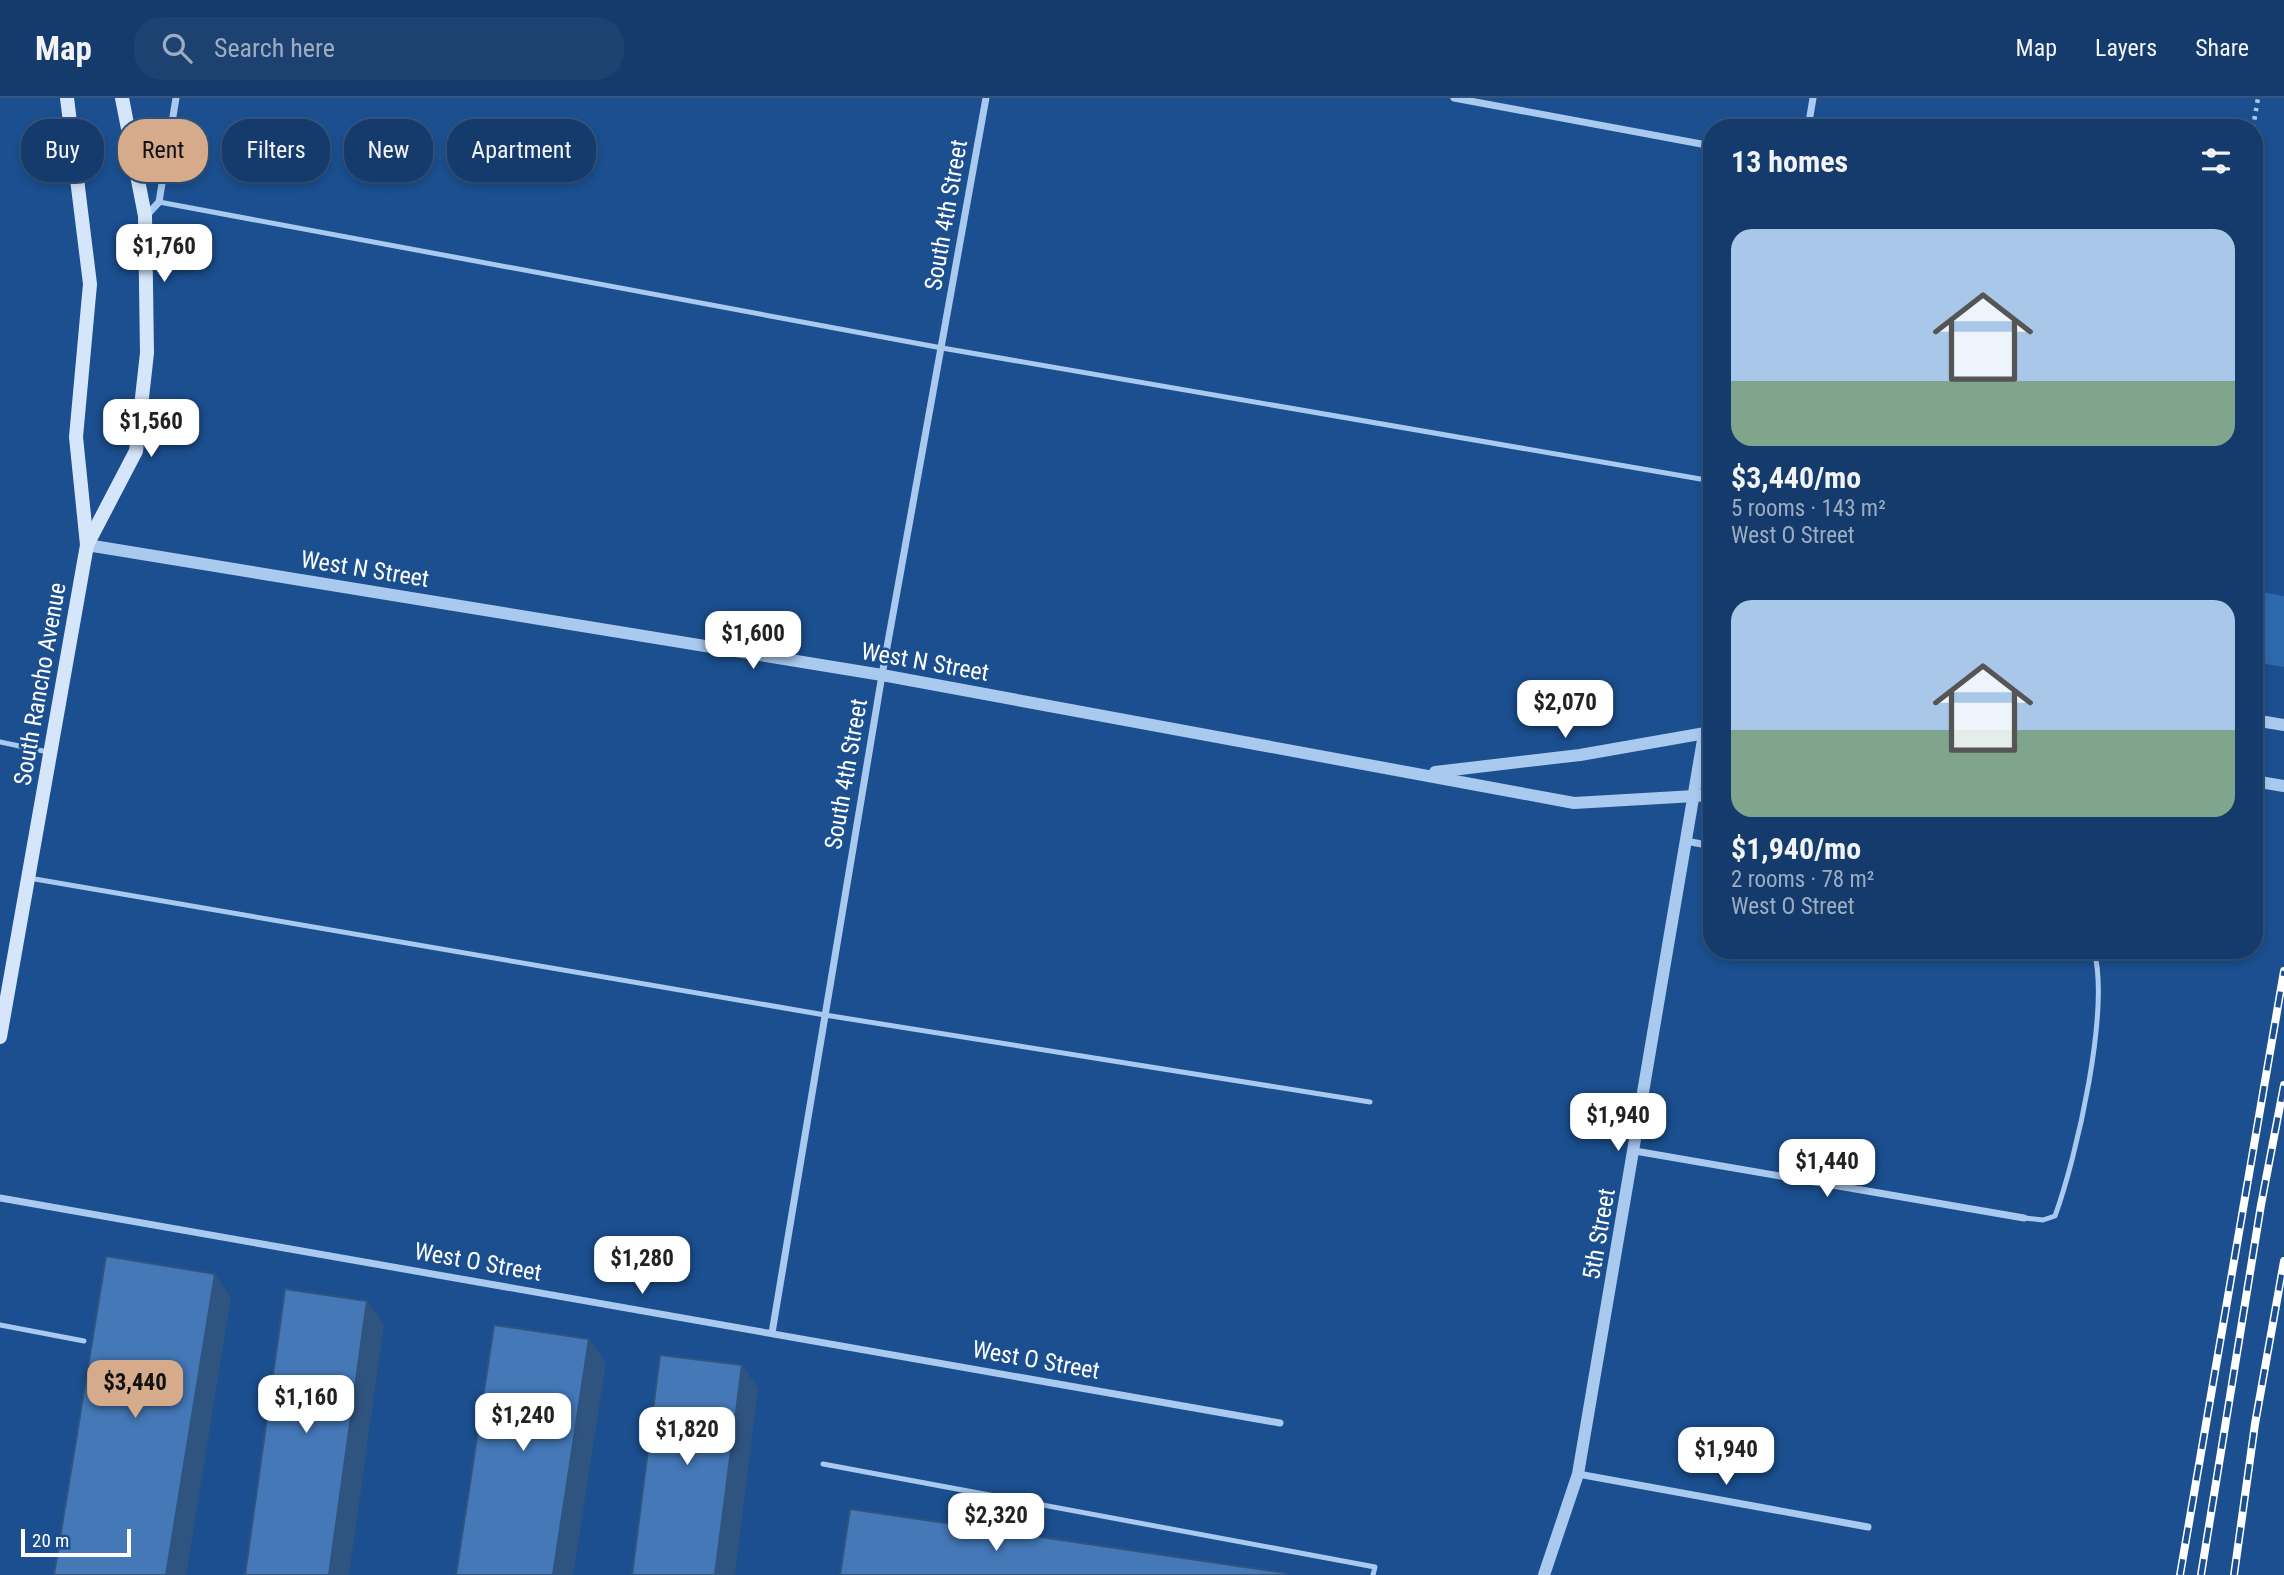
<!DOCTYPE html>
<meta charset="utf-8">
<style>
:root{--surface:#143b6b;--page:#1d4271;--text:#f1f3f6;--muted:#9dadc1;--line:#33557e;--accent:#d6ab8b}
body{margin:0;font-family:"Roboto Condensed",sans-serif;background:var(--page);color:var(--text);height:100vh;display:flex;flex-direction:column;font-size:26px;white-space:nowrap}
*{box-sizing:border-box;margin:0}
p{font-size:23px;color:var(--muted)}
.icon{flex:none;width:38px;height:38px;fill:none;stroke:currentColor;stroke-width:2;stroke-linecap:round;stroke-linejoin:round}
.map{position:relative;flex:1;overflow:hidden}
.details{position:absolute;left:1703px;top:21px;width:560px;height:840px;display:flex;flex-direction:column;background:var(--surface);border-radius:28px;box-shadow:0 4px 10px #0003,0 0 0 2px var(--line)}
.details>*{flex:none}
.top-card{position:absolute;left:21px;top:21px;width:665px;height:63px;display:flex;gap:14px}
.scale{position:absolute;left:21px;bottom:18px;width:110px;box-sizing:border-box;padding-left:7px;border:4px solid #fff;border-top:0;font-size:19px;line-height:24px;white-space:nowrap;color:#fff;-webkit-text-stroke:5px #1b4f8f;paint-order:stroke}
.price{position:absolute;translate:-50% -60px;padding:0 16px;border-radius:14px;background:#fff;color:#222;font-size:23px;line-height:46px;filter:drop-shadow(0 2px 4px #0008)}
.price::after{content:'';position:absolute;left:50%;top:42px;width:21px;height:16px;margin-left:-10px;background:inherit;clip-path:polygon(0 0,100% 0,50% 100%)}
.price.current{background:var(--accent);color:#111}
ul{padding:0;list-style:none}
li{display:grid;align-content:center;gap:14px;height:371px;padding:0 28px}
li span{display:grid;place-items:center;height:217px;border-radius:21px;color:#555}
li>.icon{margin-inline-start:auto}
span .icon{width:126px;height:126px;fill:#fffc;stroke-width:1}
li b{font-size:30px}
h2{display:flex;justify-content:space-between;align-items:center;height:84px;padding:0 28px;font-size:30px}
.tag{padding:0 24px;border-radius:28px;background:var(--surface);box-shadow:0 4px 10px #0003,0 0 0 2px var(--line);font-size:24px;line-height:63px}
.tag.current{background:var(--accent);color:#111}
header{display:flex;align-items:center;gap:42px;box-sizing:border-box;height:98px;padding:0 35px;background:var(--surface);border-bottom:2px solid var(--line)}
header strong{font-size:33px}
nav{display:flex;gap:38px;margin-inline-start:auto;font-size:24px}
.search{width:490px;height:63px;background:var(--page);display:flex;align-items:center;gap:18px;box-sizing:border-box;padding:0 24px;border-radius:28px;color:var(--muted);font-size:26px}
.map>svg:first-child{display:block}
</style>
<header>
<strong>Map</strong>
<div class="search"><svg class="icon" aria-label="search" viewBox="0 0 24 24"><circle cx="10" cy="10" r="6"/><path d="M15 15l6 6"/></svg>Search here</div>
<nav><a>Map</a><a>Layers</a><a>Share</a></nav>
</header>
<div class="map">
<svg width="2284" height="1477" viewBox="0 0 2284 1477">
<rect width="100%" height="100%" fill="#1b4f8f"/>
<polygon fill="#2e69ad" points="2254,493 2284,498 2284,569 2254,564"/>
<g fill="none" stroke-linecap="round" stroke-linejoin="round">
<polyline stroke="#a9c9ee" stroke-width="4.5" stroke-dasharray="3.5 5" stroke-linecap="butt" points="2253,30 2258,0"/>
<g stroke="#a9c9ee" stroke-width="5">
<polyline points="159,104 942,250 1712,383"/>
<polyline points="0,644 48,654"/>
<polyline points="29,780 825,917 1370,1004"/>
<path d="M2024,1120L2043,1122L2055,1118C2077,1057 2110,913 2094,852"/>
<polyline points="0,1227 84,1243"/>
<polyline points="823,1366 1375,1469 1373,1477"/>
</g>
<g stroke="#a9c9ee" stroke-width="7">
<polyline points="1454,0 1712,48"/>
<polyline points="1808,30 1813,0"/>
<polyline points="146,118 159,104 176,0"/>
<polyline points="1704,636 1712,590"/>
<polyline points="1686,743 1712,748"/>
<polyline points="1635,1053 2024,1120"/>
<polyline points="0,1100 1280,1325"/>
<polyline points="772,1235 882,577 986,0"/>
<polyline points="1578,1376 1868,1429"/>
</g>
<g stroke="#a9c9ee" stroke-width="12">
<polyline points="87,447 882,577 1574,705 1712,697"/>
<polyline points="2254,622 2284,627"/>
<polyline points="1435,674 1580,657 1711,634"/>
<polyline points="2254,683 2284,688"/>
<polyline points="1544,1477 1578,1376 1704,636"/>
</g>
<g stroke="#d6e6fa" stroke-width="14">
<polyline points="88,445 136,353 147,255 145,118 122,0"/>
<polyline points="0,939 87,447 76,339 90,186 67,0"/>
</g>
<g stroke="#fff" stroke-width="8">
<g id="rail">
<polyline points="2180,1477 2284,873"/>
<polyline points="2201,1477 2261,1107 2284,987"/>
<polyline points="2234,1477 2255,1326 2284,1163"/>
</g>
</g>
<use href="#rail" stroke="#1b4f8f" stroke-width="5" stroke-dasharray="16" stroke-linecap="butt"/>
</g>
<g fill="#305480">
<polygon points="215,1176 231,1200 186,1477 166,1477"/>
<polygon points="367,1203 384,1226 349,1477 329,1477"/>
<polygon points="589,1241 606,1265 573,1477 553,1477"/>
<polygon points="742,1267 758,1290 735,1477 715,1477"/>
</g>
<g fill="#4478b7" stroke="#305480" stroke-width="2">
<polygon points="106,1158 215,1176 166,1477 54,1477"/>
<polygon points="285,1191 367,1203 329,1477 245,1477"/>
<polygon points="494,1227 589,1241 553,1477 456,1477"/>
<polygon points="660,1257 742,1267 715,1477 632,1477"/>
<polygon points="850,1411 1286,1475 1286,1477 840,1477"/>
</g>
<g text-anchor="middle" stroke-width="5" stroke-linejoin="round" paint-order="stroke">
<g font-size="24" fill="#fff" stroke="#1b4f8f">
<text transform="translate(946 117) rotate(-80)" y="8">South 4th Street</text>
<text transform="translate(365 471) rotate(9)" y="8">West N Street</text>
<text transform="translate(925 564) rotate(10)" y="8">West N Street</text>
<text transform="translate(40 586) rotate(-80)" y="8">South Rancho Avenue</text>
<text transform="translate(846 676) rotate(-80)" y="8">South 4th Street</text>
<text transform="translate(1599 1136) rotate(-80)" y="8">5th Street</text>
<text transform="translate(478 1164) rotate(10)" y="8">West O Street</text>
<text transform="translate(1036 1262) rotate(10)" y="8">West O Street</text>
</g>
</g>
</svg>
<div class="scale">20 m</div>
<b class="price" style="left:164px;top:186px">$1,760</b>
<b class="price" style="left:151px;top:361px">$1,560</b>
<b class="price" style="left:753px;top:573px">$1,600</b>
<b class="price" style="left:1565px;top:642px">$2,070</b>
<b class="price" style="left:1618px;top:1055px">$1,940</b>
<b class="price" style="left:1827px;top:1101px">$1,440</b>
<b class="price" style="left:642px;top:1198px">$1,280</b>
<b class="price current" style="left:135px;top:1322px">$3,440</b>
<b class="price" style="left:306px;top:1337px">$1,160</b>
<b class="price" style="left:523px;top:1355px">$1,240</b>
<b class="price" style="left:687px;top:1369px">$1,820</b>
<b class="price" style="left:1726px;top:1389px">$1,940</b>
<b class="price" style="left:996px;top:1455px">$2,320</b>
<div class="top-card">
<a class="tag">Buy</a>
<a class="tag current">Rent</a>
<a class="tag">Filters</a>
<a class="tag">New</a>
<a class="tag">Apartment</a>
</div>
<section class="details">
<h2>13 homes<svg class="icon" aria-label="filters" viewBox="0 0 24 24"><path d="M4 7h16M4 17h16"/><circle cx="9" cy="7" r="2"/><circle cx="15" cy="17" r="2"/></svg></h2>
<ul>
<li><span style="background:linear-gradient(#a9c7e8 70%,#7fa58c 0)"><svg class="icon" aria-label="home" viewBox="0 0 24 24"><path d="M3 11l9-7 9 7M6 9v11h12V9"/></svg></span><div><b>$3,440/mo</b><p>5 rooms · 143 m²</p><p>West O Street</p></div></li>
<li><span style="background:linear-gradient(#a9c7e8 60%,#7fa58c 0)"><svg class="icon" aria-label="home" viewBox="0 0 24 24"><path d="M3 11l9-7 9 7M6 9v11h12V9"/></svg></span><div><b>$1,940/mo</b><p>2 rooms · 78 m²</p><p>West O Street</p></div></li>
</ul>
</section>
</div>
